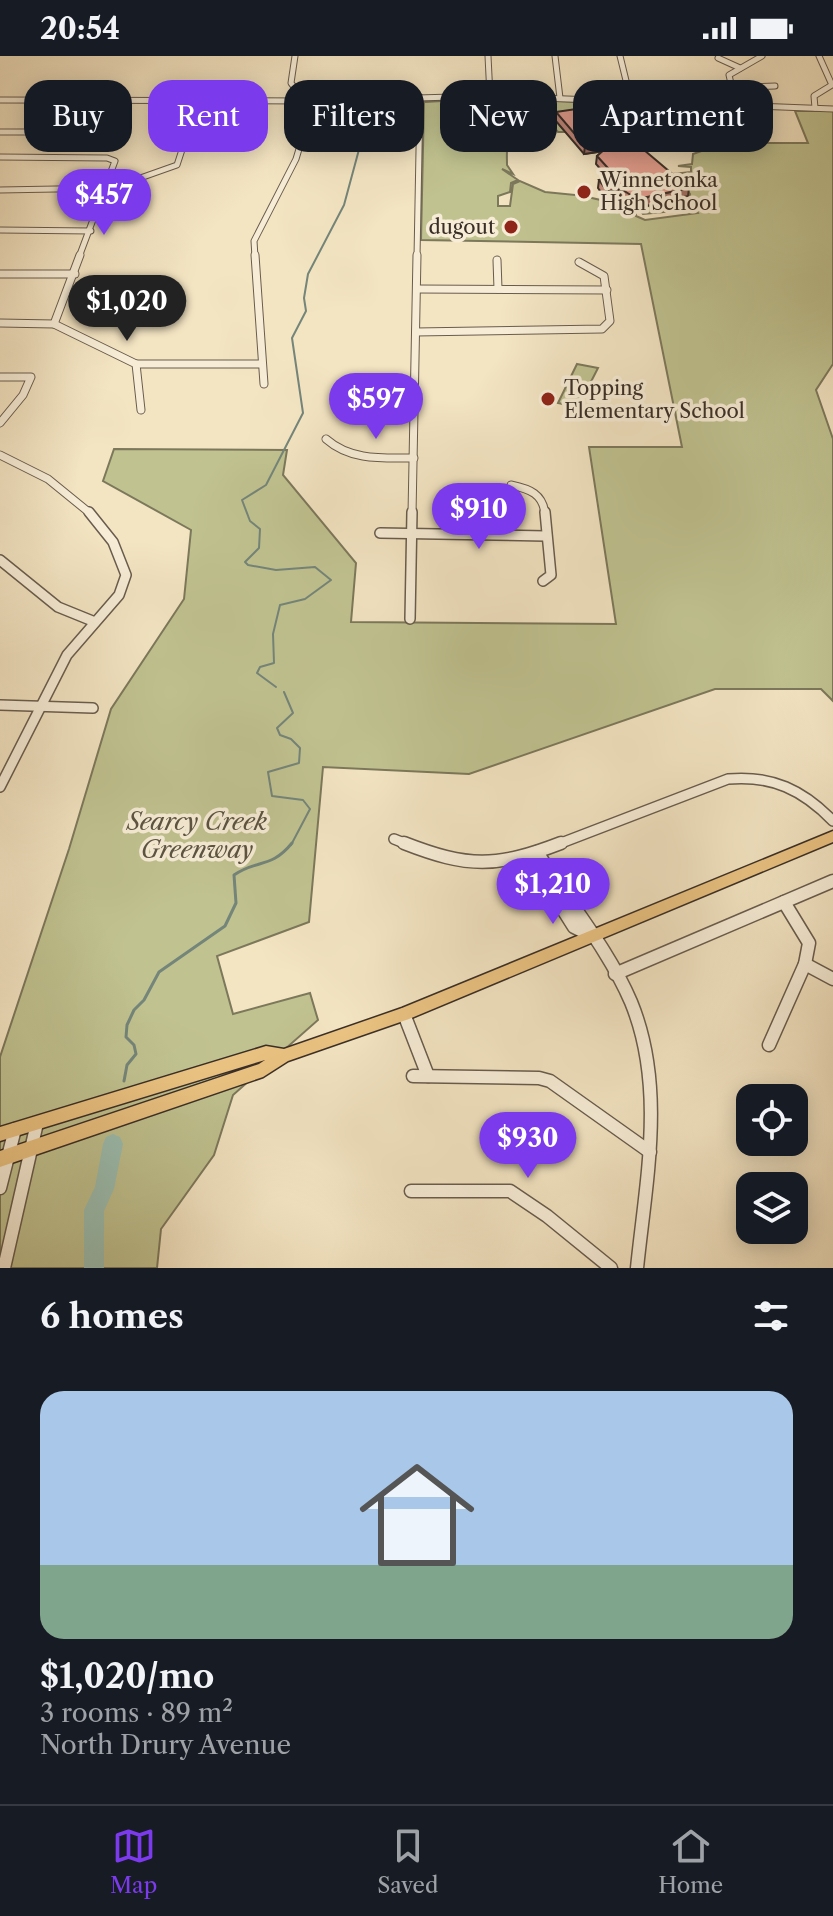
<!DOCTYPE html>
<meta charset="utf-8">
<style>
:root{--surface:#171b24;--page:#242831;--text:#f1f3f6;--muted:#9ea1a6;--line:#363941;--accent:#7c3aed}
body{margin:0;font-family:"Libre Caslon Text",serif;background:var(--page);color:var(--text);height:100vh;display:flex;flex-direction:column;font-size:30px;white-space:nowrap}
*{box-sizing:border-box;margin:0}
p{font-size:26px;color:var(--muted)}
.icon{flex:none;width:44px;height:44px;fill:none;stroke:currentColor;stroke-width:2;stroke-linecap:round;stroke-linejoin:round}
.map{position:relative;height:1212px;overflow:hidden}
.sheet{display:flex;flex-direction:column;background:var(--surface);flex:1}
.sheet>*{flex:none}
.top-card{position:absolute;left:24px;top:24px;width:786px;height:72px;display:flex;gap:16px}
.controls{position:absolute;left:736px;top:1028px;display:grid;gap:16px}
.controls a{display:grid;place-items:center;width:72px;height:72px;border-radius:16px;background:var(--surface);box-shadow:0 4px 20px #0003;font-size:40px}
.price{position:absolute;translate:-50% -68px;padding:0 18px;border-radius:28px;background:var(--accent);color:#fff;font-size:26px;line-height:52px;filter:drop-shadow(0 2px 4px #0008)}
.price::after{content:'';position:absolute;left:50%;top:48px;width:24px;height:18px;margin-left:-12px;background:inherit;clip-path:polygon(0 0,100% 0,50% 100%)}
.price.selected{background:#222;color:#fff}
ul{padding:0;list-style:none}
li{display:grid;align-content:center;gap:16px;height:424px;padding:0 40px}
li span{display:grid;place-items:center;height:248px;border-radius:24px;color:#555}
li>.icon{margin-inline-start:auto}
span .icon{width:144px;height:144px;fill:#fffc;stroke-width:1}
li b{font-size:34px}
h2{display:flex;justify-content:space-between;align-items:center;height:96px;padding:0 40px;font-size:34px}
.tag{padding:0 28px;border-radius:24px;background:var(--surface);box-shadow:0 4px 20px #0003;font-size:28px;line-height:72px}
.tag.selected{background:var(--accent);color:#fff}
.status{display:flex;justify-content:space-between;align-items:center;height:56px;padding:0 40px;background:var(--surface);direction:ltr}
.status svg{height:22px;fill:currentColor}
.tabs{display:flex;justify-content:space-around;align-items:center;height:112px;border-top:2px solid var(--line);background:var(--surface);font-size:22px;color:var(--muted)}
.tabs a{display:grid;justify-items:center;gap:4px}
.tabs .selected{color:var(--accent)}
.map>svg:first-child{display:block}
</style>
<div class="status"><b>20:54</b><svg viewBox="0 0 49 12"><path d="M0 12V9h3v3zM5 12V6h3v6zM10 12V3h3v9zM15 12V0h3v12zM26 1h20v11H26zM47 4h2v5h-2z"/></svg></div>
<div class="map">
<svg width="833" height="1212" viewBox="0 0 833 1212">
<rect width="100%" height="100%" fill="#f3e4c2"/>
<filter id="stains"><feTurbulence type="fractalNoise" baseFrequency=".0025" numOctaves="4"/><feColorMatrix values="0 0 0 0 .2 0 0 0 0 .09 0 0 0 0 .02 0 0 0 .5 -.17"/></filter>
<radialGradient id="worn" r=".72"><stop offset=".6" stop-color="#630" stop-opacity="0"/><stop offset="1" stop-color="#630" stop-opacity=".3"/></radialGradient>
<g fill="#c0c290" stroke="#7c785c" stroke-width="2">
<path d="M479,43L522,45C527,70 514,63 509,81C506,89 507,100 507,109L513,118L502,113L518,124L511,127L510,136L498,140V150H510L513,128L520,125L545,136L585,140L586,137L592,142L636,152V160L645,164L698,157L696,153L643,158L639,152L690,143V138L672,118L691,116V111L678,110L692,108L693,98L707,93L706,87L694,73L658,55L655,53L657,49H669V53L711,54L725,87H808L795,55H833V308L816,334L833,383V645L821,633H715L469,718L323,711L309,866L217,900L233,958L310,937L318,964L233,1039L214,1099L161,1173L157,1212H0V1001L69,793L111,653L184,543L191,474L103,425L114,393L287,394L283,419L356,507L351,566L616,568L589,391H682L641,188L421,184L424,46Z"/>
<polygon points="535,44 634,48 638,52 626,71 639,80 630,81 556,64 565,76 558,76 550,67 532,60 530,47"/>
<polygon points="577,308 598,312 578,351 558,347"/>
</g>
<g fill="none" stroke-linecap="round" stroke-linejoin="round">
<g stroke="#74857a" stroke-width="2">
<polyline points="276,631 257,617 260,611 274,607 273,578 280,549 305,543 331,524 315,511 276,514 248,509 245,506 259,492 260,473 250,465 242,444 266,429 303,357 292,282 306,255 304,242 308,218 344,149 364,75"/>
<polyline points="284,636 293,657 277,672 280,679 291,683 300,692 299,707 268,716 272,740 303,744 310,753 291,789"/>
</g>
<path stroke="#74857a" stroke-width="3" d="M124,1025L127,1009L136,998L134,989L126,981L127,969L134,954L144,944L159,916L225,870L236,847L234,819C257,803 271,813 292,787"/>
<polygon fill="#9bbfb2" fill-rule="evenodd" points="113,1078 120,1081 123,1088 114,1133 104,1155 104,1212 84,1212 84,1154 95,1131 103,1088 106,1081"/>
<g stroke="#685c4e" stroke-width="7">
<g id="minor-far3">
<polyline points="488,0 490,40"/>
<polyline points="555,0 560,42"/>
<polyline points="620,0 631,45"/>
<polyline points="718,2 740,12"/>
<polyline points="731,32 775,30"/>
<polyline points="0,44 306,45 490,40 833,53"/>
<polyline points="736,49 729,19 762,0"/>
<polyline points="815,52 814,40 832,29 819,0"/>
<polyline points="0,76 30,76"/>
<polyline points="0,101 107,102 115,105 79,201"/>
<polyline points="0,134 112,132 177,109 198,45"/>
<polyline points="0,174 91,175"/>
<polyline points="255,201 254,185 296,103 311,53 291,27 295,0"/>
<polyline points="417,201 420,41"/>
</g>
</g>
<g stroke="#685c4e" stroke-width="9">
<g id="minor-far2">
<polyline points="255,199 264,328"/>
<polyline points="497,204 498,233"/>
<polyline points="0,218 75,218"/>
<polyline points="417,233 607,234"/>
<polyline points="0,267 54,268 136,308 141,354"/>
<polyline points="54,268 80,199"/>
<polyline points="416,276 602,273 610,265 604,220 579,206"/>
<polyline points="136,308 262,308"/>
<polyline points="0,321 31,321 23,339 0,367"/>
<path d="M326,383C351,405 383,402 414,402"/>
<polyline points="0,399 48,423 91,458"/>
<path d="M511,429C530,433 543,438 545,458"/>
<polyline points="412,458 417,199"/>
</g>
</g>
<g stroke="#685c4e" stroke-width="12">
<g id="minor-far1">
<polyline points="380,477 545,480"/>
<polyline points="0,504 58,551 95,566"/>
<polyline points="543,525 551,519 545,456"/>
<polyline points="410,563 412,456"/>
<polyline points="0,649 93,652"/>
<polyline points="0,731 67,599 119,539 126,519 113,486 89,456"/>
<polyline points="394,783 409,789"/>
<path d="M556,789L728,723C772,719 803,734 833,765"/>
</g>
</g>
<g stroke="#685c4e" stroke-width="15">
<g id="minor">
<path d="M404,787C468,812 496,812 561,787"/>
<path d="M537,796C568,846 608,892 631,946C666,1031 646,1124 637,1212"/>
<polyline points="560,834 557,844 574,871 594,881"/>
<polyline points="805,908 833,923"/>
<polyline points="615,918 833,825"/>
<polyline points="404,958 428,1020"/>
<polyline points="769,989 805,908 809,887 784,846"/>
<polyline points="413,1020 539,1022 550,1025 650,1096"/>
<polyline points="0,1132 15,1073"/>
<polyline points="411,1135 510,1135 547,1160 611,1212"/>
<polyline points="4,1212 37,1067"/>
</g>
</g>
<g stroke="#392e27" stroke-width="3">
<polygon id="major" points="833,775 833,786 409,963 288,1005 263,1021 0,1111 0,1095 259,1008 265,1004 0,1085 0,1071 266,990 284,993 402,952"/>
</g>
<use href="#minor-far3" stroke="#f7edd7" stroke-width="5"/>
<use href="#minor-far2" stroke="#f7edd7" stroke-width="7"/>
<use href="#minor-far1" stroke="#f7edd7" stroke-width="9"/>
<use href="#minor" stroke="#f7edd7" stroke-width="12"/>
<use href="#major" fill="#eac281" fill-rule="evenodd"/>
</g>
<polygon fill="#c5897c" stroke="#392e27" stroke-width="2" points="556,56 616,60 638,89 688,140 646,150 633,149 620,141 606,143 598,132 599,124 609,123 596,108 597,100 603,95 584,98 555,64"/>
<g fill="#a06f65" stroke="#392e27" stroke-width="2">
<polygon points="639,82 638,90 631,83"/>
<polygon points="613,86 612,94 584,98 585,90"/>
<polygon points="689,132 688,140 646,150 647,141"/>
<polygon points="621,133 620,141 606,143 607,135"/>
</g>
<polygon fill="#e59f90" stroke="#392e27" stroke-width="2" points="610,48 617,55 611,56 639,82 631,83 689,132 647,141 634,141 621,133 607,135 599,124 617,122 597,100 613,86 585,90 556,56"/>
<g fill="#8f2418" stroke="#f7edd7" stroke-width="3">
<circle cx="584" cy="136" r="8"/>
<circle cx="511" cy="171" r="8"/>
<circle cx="548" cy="343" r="8"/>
</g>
<g text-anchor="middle" stroke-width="7" stroke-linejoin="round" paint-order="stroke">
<g font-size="20" fill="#392e27" stroke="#f7edd7" text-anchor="start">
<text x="600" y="131">Winnetonka<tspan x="600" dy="23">High School</tspan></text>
<text x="495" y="178" text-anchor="end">dugout</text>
<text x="564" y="339">Topping<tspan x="564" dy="23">Elementary School</tspan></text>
</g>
<g font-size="24" font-style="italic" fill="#5b5341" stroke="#f7edd7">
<text x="197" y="774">Searcy Creek<tspan x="197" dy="28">Greenway</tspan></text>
</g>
</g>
<rect width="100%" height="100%" filter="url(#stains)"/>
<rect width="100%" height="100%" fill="url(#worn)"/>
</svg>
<div class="controls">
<a><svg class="icon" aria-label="locate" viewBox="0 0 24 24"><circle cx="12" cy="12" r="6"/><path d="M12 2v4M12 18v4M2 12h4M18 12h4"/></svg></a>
<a><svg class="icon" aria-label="layers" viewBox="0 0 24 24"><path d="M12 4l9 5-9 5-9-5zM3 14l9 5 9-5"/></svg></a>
</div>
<b class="price" style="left:104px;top:181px">$457</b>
<b class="price selected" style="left:127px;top:287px">$1,020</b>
<b class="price" style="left:376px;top:385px">$597</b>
<b class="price" style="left:479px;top:495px">$910</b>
<b class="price" style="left:553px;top:870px">$1,210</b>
<b class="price" style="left:528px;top:1124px">$930</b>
<div class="top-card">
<a class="tag">Buy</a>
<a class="tag selected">Rent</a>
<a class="tag">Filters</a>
<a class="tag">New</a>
<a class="tag">Apartment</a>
</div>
</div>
<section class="sheet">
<h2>6 homes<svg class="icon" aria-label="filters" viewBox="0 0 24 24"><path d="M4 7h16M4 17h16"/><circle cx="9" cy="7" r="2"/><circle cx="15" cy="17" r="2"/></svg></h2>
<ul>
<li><span style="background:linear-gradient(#a9c7e8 70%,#7fa58c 0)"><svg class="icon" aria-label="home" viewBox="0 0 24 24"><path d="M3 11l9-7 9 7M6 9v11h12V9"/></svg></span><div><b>$1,020/mo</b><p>3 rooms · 89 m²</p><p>North Drury Avenue</p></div></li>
</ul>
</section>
<nav class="tabs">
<a class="selected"><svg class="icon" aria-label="map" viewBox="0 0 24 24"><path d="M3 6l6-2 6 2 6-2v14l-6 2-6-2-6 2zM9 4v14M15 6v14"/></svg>Map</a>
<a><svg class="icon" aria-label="saved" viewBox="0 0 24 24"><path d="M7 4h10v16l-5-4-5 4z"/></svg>Saved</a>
<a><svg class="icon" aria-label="home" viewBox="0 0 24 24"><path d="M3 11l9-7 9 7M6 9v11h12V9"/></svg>Home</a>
</nav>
